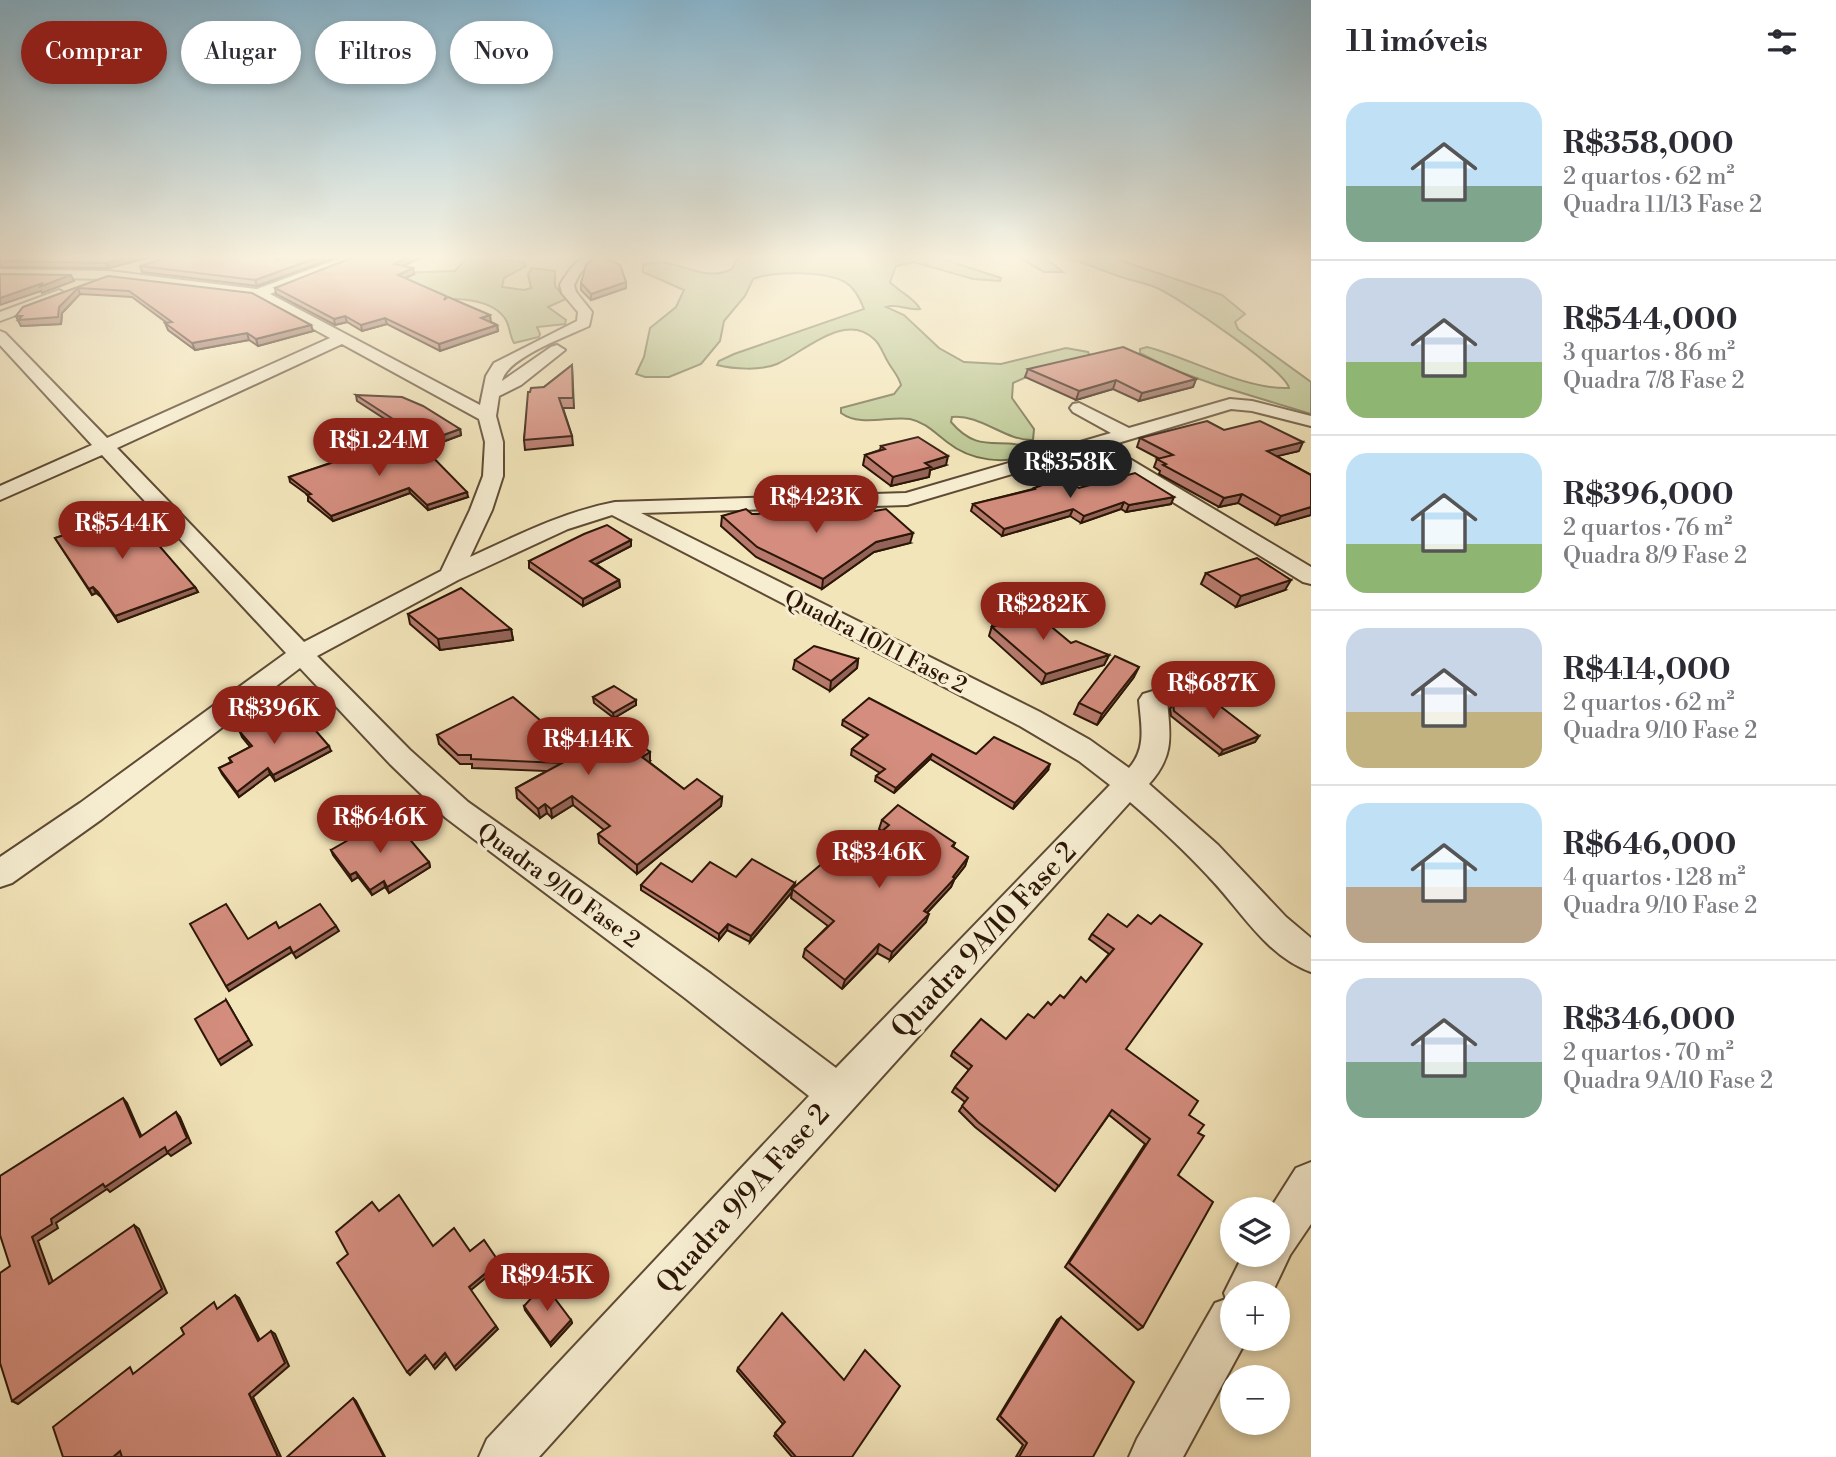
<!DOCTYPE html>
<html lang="pt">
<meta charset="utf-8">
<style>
:root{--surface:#fff;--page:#f7f7f7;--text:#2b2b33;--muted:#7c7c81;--line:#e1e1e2;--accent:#8f2418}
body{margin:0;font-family:"Libre Bodoni",serif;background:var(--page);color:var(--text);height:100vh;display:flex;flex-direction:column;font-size:26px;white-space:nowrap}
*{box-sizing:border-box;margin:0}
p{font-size:23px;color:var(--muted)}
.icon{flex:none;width:38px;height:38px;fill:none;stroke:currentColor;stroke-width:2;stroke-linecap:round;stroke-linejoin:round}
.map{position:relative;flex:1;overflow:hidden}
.drawer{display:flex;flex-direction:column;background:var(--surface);width:525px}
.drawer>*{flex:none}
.guide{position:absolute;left:21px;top:21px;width:665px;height:63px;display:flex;gap:14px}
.controls{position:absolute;left:1220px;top:1197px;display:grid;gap:14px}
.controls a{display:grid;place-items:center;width:70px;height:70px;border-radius:50%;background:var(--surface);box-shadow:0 4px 10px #0003;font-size:35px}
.price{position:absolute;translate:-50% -60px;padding:0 16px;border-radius:24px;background:var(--accent);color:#fff;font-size:23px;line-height:46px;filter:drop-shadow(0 2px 4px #0008)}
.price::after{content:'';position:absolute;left:50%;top:42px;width:21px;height:16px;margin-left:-10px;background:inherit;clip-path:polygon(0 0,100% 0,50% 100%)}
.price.on{background:#222;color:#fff}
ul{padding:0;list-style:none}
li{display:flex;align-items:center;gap:21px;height:175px;padding:0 35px}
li+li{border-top:2px solid var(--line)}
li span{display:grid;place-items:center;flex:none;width:196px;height:140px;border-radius:21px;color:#555}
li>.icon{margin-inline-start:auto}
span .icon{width:84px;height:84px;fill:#fffc;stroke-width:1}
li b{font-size:30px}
h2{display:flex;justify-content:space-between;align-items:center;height:84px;padding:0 35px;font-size:30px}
.tag{padding:0 24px;border-radius:32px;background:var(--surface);box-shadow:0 4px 10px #0003;font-size:24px;line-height:63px}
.tag.on{background:var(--accent);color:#fff}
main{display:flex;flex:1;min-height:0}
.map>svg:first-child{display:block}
</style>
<main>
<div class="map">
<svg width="1311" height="1457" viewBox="0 0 1311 1457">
<rect width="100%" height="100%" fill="#f3e5ba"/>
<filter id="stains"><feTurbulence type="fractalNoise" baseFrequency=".00286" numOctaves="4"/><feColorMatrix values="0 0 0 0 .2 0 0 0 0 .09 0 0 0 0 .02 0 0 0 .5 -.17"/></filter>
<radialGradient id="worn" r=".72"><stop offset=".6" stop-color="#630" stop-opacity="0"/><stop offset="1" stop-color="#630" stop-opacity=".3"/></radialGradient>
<g fill="#b9c591" stroke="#726e4c" stroke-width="2">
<path d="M469,255H505L501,259L524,263L526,266L504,278L502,287L524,290L531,288L528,274L532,268L555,271V286L566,299L548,307L566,320L565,324L537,327L540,334L539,337L514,343C509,335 510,324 504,317C487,295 443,298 418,300L399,273L455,271Z"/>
<path d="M738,255H930L1001,278L1000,281L973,279L914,262L896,266L890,282C899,292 914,297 920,309C907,311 898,303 886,307L904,315L939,348L964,362L1001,364L1066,348L1088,352L1090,356L1049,367L1013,383L1012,398L1034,429L1033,440C1005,441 981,414 952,417L951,422C980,456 1000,435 1033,449L1034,455C1004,464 972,462 947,442C935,433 925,422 910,419C888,416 860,427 841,413V408L894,394L901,385C898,375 893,371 888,362C883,354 881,345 874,339C845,311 804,352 777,364C761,371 733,369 717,365L719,361L734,354L864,309C860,299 855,288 845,282C825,271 774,271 753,279L745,296L724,321L720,341L701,364L669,377H645L636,374L644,357L650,328L676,307L684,290L643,272V265C674,253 700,285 732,269Z"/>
<path d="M1015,255H1105L1222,295L1245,314L1235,322L1238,329L1311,382V414L1216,385L1169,368L1140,353V349L1147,347C1190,358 1245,390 1289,388C1285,370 1178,297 1157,288C1146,283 1133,281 1121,277C1097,269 1075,257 1049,257L1048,260L1063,272H1044Z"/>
</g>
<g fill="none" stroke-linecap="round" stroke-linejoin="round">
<g stroke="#5e4a34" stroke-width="4">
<g id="minor">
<path d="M349,255H367L270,294L480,405L486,376L494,363L577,321L578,312L562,293L560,285C570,268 579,255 600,255L580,273L574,285L576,292L592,312L589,326C568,336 506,358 502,381L551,347L557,345L565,350L521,385L499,396L496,416L503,442V476L492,510L470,557C518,535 563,512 615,502L906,493L1111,433L1073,412L1070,408L1073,404L1079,403L1129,428L1230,399L1252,401L1311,416V426L1252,411L1231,409L1108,446L1311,567V584L1303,582L1090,451L907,505L641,513L1040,712L1090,740L1129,768C1147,748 1141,725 1139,700L1143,694L1153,691L1163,694L1167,700C1170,735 1175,755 1149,784L1218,845L1286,917L1311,938V972C1266,956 1241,910 1209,877C1184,850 1158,826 1130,802L539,1457H479L487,1439L809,1096L685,998L446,818L390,764L300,668L102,819L12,883L0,887V857L80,803L286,653L102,455L0,500V486L92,445L0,345V331L5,333L107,438L330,338L255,297L109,279L0,277V269L109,271L257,289ZM342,344L479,419L485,442L483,476L470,510L441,571L304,642L117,448ZM612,515L1020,726L1079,761L1110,785L836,1068L711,974L468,802L410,750L317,656L458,580L568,529Z"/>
<polygon points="59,290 66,294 64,297 0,321 0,312"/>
<polygon points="1311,1162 1311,1224 1290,1255 1272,1293 1232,1293 1232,1339 1247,1339 1183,1457 1129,1457 1137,1439 1215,1303 1226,1299 1224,1293 1243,1255 1278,1255 1278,1209 1270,1209 1296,1168"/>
</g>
</g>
<use href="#minor" fill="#f7eed2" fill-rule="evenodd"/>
</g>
<g fill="#b6796c" stroke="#2c1607" stroke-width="2">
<polygon points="0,255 157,255 109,268 0,267"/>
<polygon points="291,255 342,255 257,286 142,272 140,266 285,257"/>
<polygon points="426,255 403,266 414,274 405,278 497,325 498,331 440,351 387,324 362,331 347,322 335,325 276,294 275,288"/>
<polygon points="108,276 313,331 258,346 249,340 195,350 168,330 165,323 167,323 132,297 80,294 62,313 61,324 21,326 16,316 23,307"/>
<polygon points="581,283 626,288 591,300 581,290"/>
<polygon points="572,365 574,408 563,408 572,436 573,445 525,450 524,440 530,392 544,387"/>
<polygon points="1028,369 1196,379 1193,387 1139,401 1113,389 1076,400 1025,377"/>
<polygon points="356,395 460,429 461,435 429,447 412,436 468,497 428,510 410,493 333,521 308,501 308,495 290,482 289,477 411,436 357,401"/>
<polygon points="1224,430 1299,451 1276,456 1311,475 1311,515 1276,525 1238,503 1219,507 1159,474 1160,471 1154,467 1157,459 1158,458 1137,447 1140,438"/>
<polygon points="881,446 946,465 930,470 929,477 891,486 863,465 865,455 880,450"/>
<polygon points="1034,488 1079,488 1171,504 1126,512 1121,509 1081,523 1070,516 1002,536 971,511 973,504 1033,489"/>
<polygon points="805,508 828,519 910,543 874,552 822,589 756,557 721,526 722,516 758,514"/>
<polygon points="80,518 195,587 198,592 118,622 101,597 96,593 92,595 55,538 87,528"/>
<polygon points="631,546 596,564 619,580 620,587 583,606 529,568 529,561"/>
<polygon points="1206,573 1285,590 1236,607 1201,584"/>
<polygon points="408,614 511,629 513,640 440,650 410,624"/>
<polygon points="994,619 1071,643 1109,655 1104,665 1042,684 989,636"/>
<polygon points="858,659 857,668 830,691 793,669 795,660"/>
<polygon points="1134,677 1097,725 1074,714 1079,703"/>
<polygon points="593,697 636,700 636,705 614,718 594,703"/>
<polygon points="1173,703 1259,736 1255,742 1220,755 1171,716 1170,709"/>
<polygon points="268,712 331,751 275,781 270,774 239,797 222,774 219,768 231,762 229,758 250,747 242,737 240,732 269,715"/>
<polygon points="843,720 976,754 1048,770 1013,809 930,759 894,793 875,781 876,776 880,773 851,755 852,749 864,738 842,725"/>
<polygon points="437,735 575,750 650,761 649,762 684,789 722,797 721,806 637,874 599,843 598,834 604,830 573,805 552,818 547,813 540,818 517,798 516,788 547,771 472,768 472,764 460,764 439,744"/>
<polygon points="882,820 955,843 953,847 968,857 965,866 954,880 951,887 927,913 926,922 890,960 877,953 842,989 803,957 805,949 828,926 791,898 792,892 750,942 727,930 719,940 641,890 641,885 692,882 736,877 795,887 850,859 882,831 879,829"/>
<polygon points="331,850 429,862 430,867 389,893 385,887 372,895 358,877 352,881 333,855"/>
<polygon points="1127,927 1126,1049 1189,1115 1198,1133 1178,1175 1143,1327 1138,1330 1065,1267 1145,1144 1109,1115 1055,1191 975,1127 959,1111 965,1102 952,1092 955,1087 969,1070 951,1056 953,1051 1006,1039 1034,1018 1086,982 1109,954 1089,939 1092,934"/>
<polygon points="524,1306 571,1320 572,1323 551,1346 525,1310"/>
<polygon points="1061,1317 1093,1457 1016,1457 1023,1445 997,1419 1057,1320"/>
<polygon points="738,1368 852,1457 792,1457 774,1436 783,1424 737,1371"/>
</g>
<g fill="#946358" stroke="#2c1607" stroke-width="2">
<polygon points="135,255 157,255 109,268 106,263"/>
<polygon points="281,255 287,255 277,266 275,261"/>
<polygon points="325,255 342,255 257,286 255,280"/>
<polygon points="413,255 426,255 395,270 394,264"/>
<polygon points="413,268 414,274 399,281 398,275"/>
<polygon points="71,275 74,281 42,293 41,291 0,305 0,298 43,283"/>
<polygon points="626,282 626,288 591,300 591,294"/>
<polygon points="78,288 80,294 62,313 61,324 21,326 16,316 59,307"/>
<polygon points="490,315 491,322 482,325 481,318"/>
<polygon points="345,316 347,322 335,325 334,319"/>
<polygon points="385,318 387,324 362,331 361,325"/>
<polygon points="311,325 313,331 258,346 256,339"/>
<polygon points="497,325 498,331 440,351 439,344"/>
<polygon points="247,333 249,340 195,350 192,343"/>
<polygon points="1196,379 1193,387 1139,401 1142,393"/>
<polygon points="1116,380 1113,389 1076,400 1079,391"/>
<polygon points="460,429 461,435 429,447 427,441"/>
<polygon points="1303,442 1299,451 1262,460 1267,451"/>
<polygon points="948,456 946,465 930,470 929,477 891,486 893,477 925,463"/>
<polygon points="409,488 410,493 333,521 331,516"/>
<polygon points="467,492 468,497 428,510 427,505"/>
<polygon points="1242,494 1238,503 1219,507 1224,498"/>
<polygon points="1174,497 1171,504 1126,512 1129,505"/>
<polygon points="1124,502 1121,509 1081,523 1084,516"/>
<polygon points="1311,507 1311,515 1276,525 1281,516"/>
<polygon points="1073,509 1070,516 1002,536 1004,529"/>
<polygon points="913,533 910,543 874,552 822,589 823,579 876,542"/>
<polygon points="631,540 631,546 591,567 590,561"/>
<polygon points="619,580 620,587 583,606 583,599"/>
<polygon points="1291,580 1285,590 1236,607 1241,596"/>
<polygon points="93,587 96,593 92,595 89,589"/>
<polygon points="195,587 198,592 118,622 115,616"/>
<polygon points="511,629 513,640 440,650 438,639"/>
<polygon points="1109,655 1104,665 1042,684 1046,674"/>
<polygon points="858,659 857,668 830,691 831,681"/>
<polygon points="1139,667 1134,677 1097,725 1102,714"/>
<polygon points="636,700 636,705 614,718 613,713"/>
<polygon points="1259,736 1255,742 1220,755 1223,750"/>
<polygon points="329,746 331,751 275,781 273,775"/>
<polygon points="650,752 650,761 642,766 642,757"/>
<polygon points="932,754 930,759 894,793 896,788"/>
<polygon points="1050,764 1048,770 1013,809 1015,803"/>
<polygon points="268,768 270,774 239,797 237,792"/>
<polygon points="572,796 573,805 552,818 551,809"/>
<polygon points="722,797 721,806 637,874 637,865"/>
<polygon points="545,804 547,813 540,818 538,809"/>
<polygon points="968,857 965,866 954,880 951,887 921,919 924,911 953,877"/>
<polygon points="429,862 430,867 389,893 387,887"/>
<polygon points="356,872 358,877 352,881 350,875"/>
<polygon points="384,881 385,887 372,895 370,890"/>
<polygon points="795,883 794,889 792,889 792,892 750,942 751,936"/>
<polygon points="929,914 926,922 890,960 892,952"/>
<polygon points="728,924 727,930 719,940 719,934"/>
<polygon points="336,926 339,931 296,958 293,953"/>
<polygon points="879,944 877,953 842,989 845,980"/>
<polygon points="290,947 292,952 229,991 226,986"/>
<polygon points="226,1000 252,1045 221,1065 218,1060"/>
<polygon points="123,1098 127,1103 144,1142 140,1137"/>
<polygon points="176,1112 180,1117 191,1143 171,1156 168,1153 110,1192 107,1189 56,1223 58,1228 38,1241 55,1288 49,1284 32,1237 51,1219"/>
<polygon points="134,1225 139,1229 167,1293 18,1404 12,1401"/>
<polygon points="499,1262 500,1266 471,1290 469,1287"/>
<polygon points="235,1295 239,1298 262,1344 258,1341"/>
<polygon points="571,1320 572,1323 551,1346 550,1343"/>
<polygon points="496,1326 498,1329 456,1370 454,1367"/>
<polygon points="271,1331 275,1334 289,1366 253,1397 281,1457 278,1457 249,1394"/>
<polygon points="445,1353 447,1356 435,1369 433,1366"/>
<polygon points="425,1355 427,1358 410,1375 407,1372"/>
<polygon points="353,1398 356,1401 385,1457 384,1457"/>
<polygon points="120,1451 126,1454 122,1457 113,1457"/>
</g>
<g fill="#d48d7e" stroke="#2c1607" stroke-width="2">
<polygon points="0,255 135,255 106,263 0,261"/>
<polygon points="176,255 281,255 275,261 291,255 325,255 255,280 140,266"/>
<polygon points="359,255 413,255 394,264 413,268 398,275 446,296 444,300 448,297 490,315 481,318 497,325 439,344 385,318 361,325 345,316 334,319 275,288"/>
<polygon points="597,255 602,255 620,265 626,282 591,294 581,283 586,265"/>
<polygon points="0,274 71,275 39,287 43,283 0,298"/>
<polygon points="108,276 252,293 311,325 256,339 247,333 192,343 165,323 172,322 129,291 78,288 59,307 58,317 18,320 22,316 16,316 23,307"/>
<polygon points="1123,347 1196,379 1142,393 1116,380 1079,391 1028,369"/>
<polygon points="572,365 573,398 559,398 572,436 524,440 528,392 530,392 531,388 544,387"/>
<polygon points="356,395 402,397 423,406 460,429 427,441"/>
<polygon points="1207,421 1224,430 1260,421 1303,442 1267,451 1311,475 1311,507 1281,516 1242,494 1224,498 1163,465 1166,464 1157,459 1173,455 1140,438"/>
<polygon points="412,436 467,492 427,505 409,488 331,516 307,495 311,494 289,477"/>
<polygon points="918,437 948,456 925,463 931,467 893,477 865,455 885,449 881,446"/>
<polygon points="1135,473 1174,497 1129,505 1124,502 1084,516 1073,509 1004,529 973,504 1035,489 1034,488 1062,478 1079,488"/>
<polygon points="123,504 195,587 115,616 98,592 93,587 89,589 55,538 88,527 80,518"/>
<polygon points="800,505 805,508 811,506 828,519 886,509 913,533 876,542 823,579 757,547 722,516 746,509 752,514 758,514"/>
<polygon points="607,525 631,540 590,561 619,580 583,599 529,561 584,534"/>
<polygon points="1257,558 1291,580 1241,596 1206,573"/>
<polygon points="461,588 511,629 438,639 408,614"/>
<polygon points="1030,609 1071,643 1076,641 1109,655 1046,674 992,627 1000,625 994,619"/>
<polygon points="814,646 858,659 831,681 795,660"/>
<polygon points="1115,656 1139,667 1102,714 1079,703"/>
<polygon points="614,686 636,700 613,713 593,697"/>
<polygon points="1203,693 1259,736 1223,750 1174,711 1173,703"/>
<polygon points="513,697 575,750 616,726 650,752 642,757 684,789 697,779 722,797 637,865 598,834 610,826 572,796 551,809 545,804 538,809 516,788 562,763 471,759 471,755 458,755 437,735"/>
<polygon points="869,698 976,754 994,737 1050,764 1015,803 932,754 896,788 876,776 885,769 852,749 868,735 843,720"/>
<polygon points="290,701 329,746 273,775 268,768 237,792 219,768 232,762 229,758 252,746 240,732 270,714 268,712"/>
<polygon points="898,805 955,843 952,846 968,857 953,877 955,878 924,911 929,914 892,952 879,944 845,980 805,949 834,921 792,889 838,850 850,859 889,825 882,820"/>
<polygon points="390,816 429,862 387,887 384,881 370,890 356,872 350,875 331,850"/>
<polygon points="752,859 795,883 751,936 728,924 719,934 641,885 661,863 692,882 710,862 736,877"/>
<polygon points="226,904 248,939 276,922 279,928 320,904 336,926 293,953 290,947 226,986 190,924"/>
<polygon points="1108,914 1127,927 1138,915 1151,924 1160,915 1202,944 1126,1049 1198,1101 1189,1115 1204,1125 1198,1133 1204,1136 1178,1175 1213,1202 1143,1327 1069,1263 1150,1139 1112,1110 1059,1186 978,1122 962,1106 968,1098 955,1087 972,1066 953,1051 981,1019 1006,1039 1028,1014 1034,1018 1048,1002 1051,1005 1060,995 1064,998 1081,977 1086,982 1114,949 1092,934"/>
<polygon points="226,1000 249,1040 218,1060 195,1019"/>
<polygon points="123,1098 140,1137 176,1112 187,1138 167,1152 165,1147 105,1187 103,1184 51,1219 52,1224 32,1237 49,1284 134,1225 162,1289 12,1401 0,1363 0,1273 10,1266 0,1235 0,1176"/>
<polygon points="399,1195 433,1246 454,1228 470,1251 484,1240 499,1262 469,1287 496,1326 454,1367 445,1353 433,1366 425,1355 407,1372 337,1263 348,1254 336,1232 372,1202 379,1211"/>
<polygon points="544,1284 571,1320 550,1343 524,1306"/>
<polygon points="235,1295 258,1341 271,1331 285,1363 249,1394 278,1457 122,1457 120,1451 113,1457 63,1457 53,1427 130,1367 133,1374 184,1334 181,1328 214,1302 217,1309"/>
<polygon points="782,1313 844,1380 865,1350 900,1386 852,1457 796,1457 775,1433 785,1422 738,1368"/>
<polygon points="1061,1317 1134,1382 1093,1457 1019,1457 1027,1443 1000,1416"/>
<polygon points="353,1398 384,1457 287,1457"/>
</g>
<linearGradient id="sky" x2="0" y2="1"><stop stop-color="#89b8d2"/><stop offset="0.56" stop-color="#faf3e0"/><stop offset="1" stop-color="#faf3e0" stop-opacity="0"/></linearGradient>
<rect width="1311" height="459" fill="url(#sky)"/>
<g text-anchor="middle" stroke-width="6" stroke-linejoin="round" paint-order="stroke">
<g font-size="23" fill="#2c1607" stroke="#f7eed2">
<text transform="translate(876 641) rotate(27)" y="8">Quadra 10/11 Fase 2</text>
<text transform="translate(559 885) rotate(36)" y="8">Quadra 9/10 Fase 2</text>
</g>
<g font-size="28" fill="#2c1607" stroke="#f7eed2">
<text transform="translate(983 939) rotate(-47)" y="10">Quadra 9A/10 Fase 2</text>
<text transform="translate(742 1198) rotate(-48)" y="10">Quadra 9/9A Fase 2</text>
</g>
</g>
<rect width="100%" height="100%" filter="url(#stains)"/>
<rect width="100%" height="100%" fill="url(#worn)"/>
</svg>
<div class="controls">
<a><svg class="icon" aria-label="layers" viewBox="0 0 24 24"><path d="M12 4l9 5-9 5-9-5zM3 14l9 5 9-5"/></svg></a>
<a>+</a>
<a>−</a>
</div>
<b class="price" style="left:379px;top:478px">R$1.24M</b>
<b class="price on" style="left:1070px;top:500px">R$358K</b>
<b class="price" style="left:816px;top:535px">R$423K</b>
<b class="price" style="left:122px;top:561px">R$544K</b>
<b class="price" style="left:1043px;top:642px">R$282K</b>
<b class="price" style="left:1213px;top:721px">R$687K</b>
<b class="price" style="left:274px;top:746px">R$396K</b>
<b class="price" style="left:588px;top:777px">R$414K</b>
<b class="price" style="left:380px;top:855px">R$646K</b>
<b class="price" style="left:879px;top:890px">R$346K</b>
<b class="price" style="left:547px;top:1313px">R$945K</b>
<div class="guide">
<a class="tag on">Comprar</a>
<a class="tag">Alugar</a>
<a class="tag">Filtros</a>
<a class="tag">Novo</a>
</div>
</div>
<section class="drawer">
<h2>11 imóveis<svg class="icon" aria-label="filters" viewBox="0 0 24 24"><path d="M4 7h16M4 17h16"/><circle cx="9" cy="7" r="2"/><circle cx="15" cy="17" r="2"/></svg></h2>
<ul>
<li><span style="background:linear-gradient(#bfe0f5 60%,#7fa58c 0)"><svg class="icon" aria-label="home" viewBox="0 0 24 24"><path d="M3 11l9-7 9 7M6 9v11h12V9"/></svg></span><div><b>R$358,000</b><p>2 quartos · 62 m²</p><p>Quadra 11/13 Fase 2</p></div></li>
<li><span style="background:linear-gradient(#c9d6e8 60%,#8fb573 0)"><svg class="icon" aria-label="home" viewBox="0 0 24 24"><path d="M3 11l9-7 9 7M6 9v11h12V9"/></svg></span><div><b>R$544,000</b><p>3 quartos · 86 m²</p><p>Quadra 7/8 Fase 2</p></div></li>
<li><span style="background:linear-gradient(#bfe0f5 65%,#8fb573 0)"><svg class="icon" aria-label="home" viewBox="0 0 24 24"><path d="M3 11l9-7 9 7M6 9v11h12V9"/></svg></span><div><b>R$396,000</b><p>2 quartos · 76 m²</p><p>Quadra 8/9 Fase 2</p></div></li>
<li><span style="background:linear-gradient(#c9d6e8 60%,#c2b280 0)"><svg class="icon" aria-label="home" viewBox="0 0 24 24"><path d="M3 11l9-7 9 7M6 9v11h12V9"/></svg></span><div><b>R$414,000</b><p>2 quartos · 62 m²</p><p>Quadra 9/10 Fase 2</p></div></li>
<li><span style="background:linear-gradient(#bfe0f5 60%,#b9a48a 0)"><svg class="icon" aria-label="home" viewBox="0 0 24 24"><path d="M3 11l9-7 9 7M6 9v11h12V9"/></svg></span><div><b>R$646,000</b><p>4 quartos · 128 m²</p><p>Quadra 9/10 Fase 2</p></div></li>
<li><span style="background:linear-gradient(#c9d6e8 60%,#7fa58c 0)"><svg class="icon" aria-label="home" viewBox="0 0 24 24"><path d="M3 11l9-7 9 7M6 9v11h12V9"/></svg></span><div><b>R$346,000</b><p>2 quartos · 70 m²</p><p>Quadra 9A/10 Fase 2</p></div></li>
</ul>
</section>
</main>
